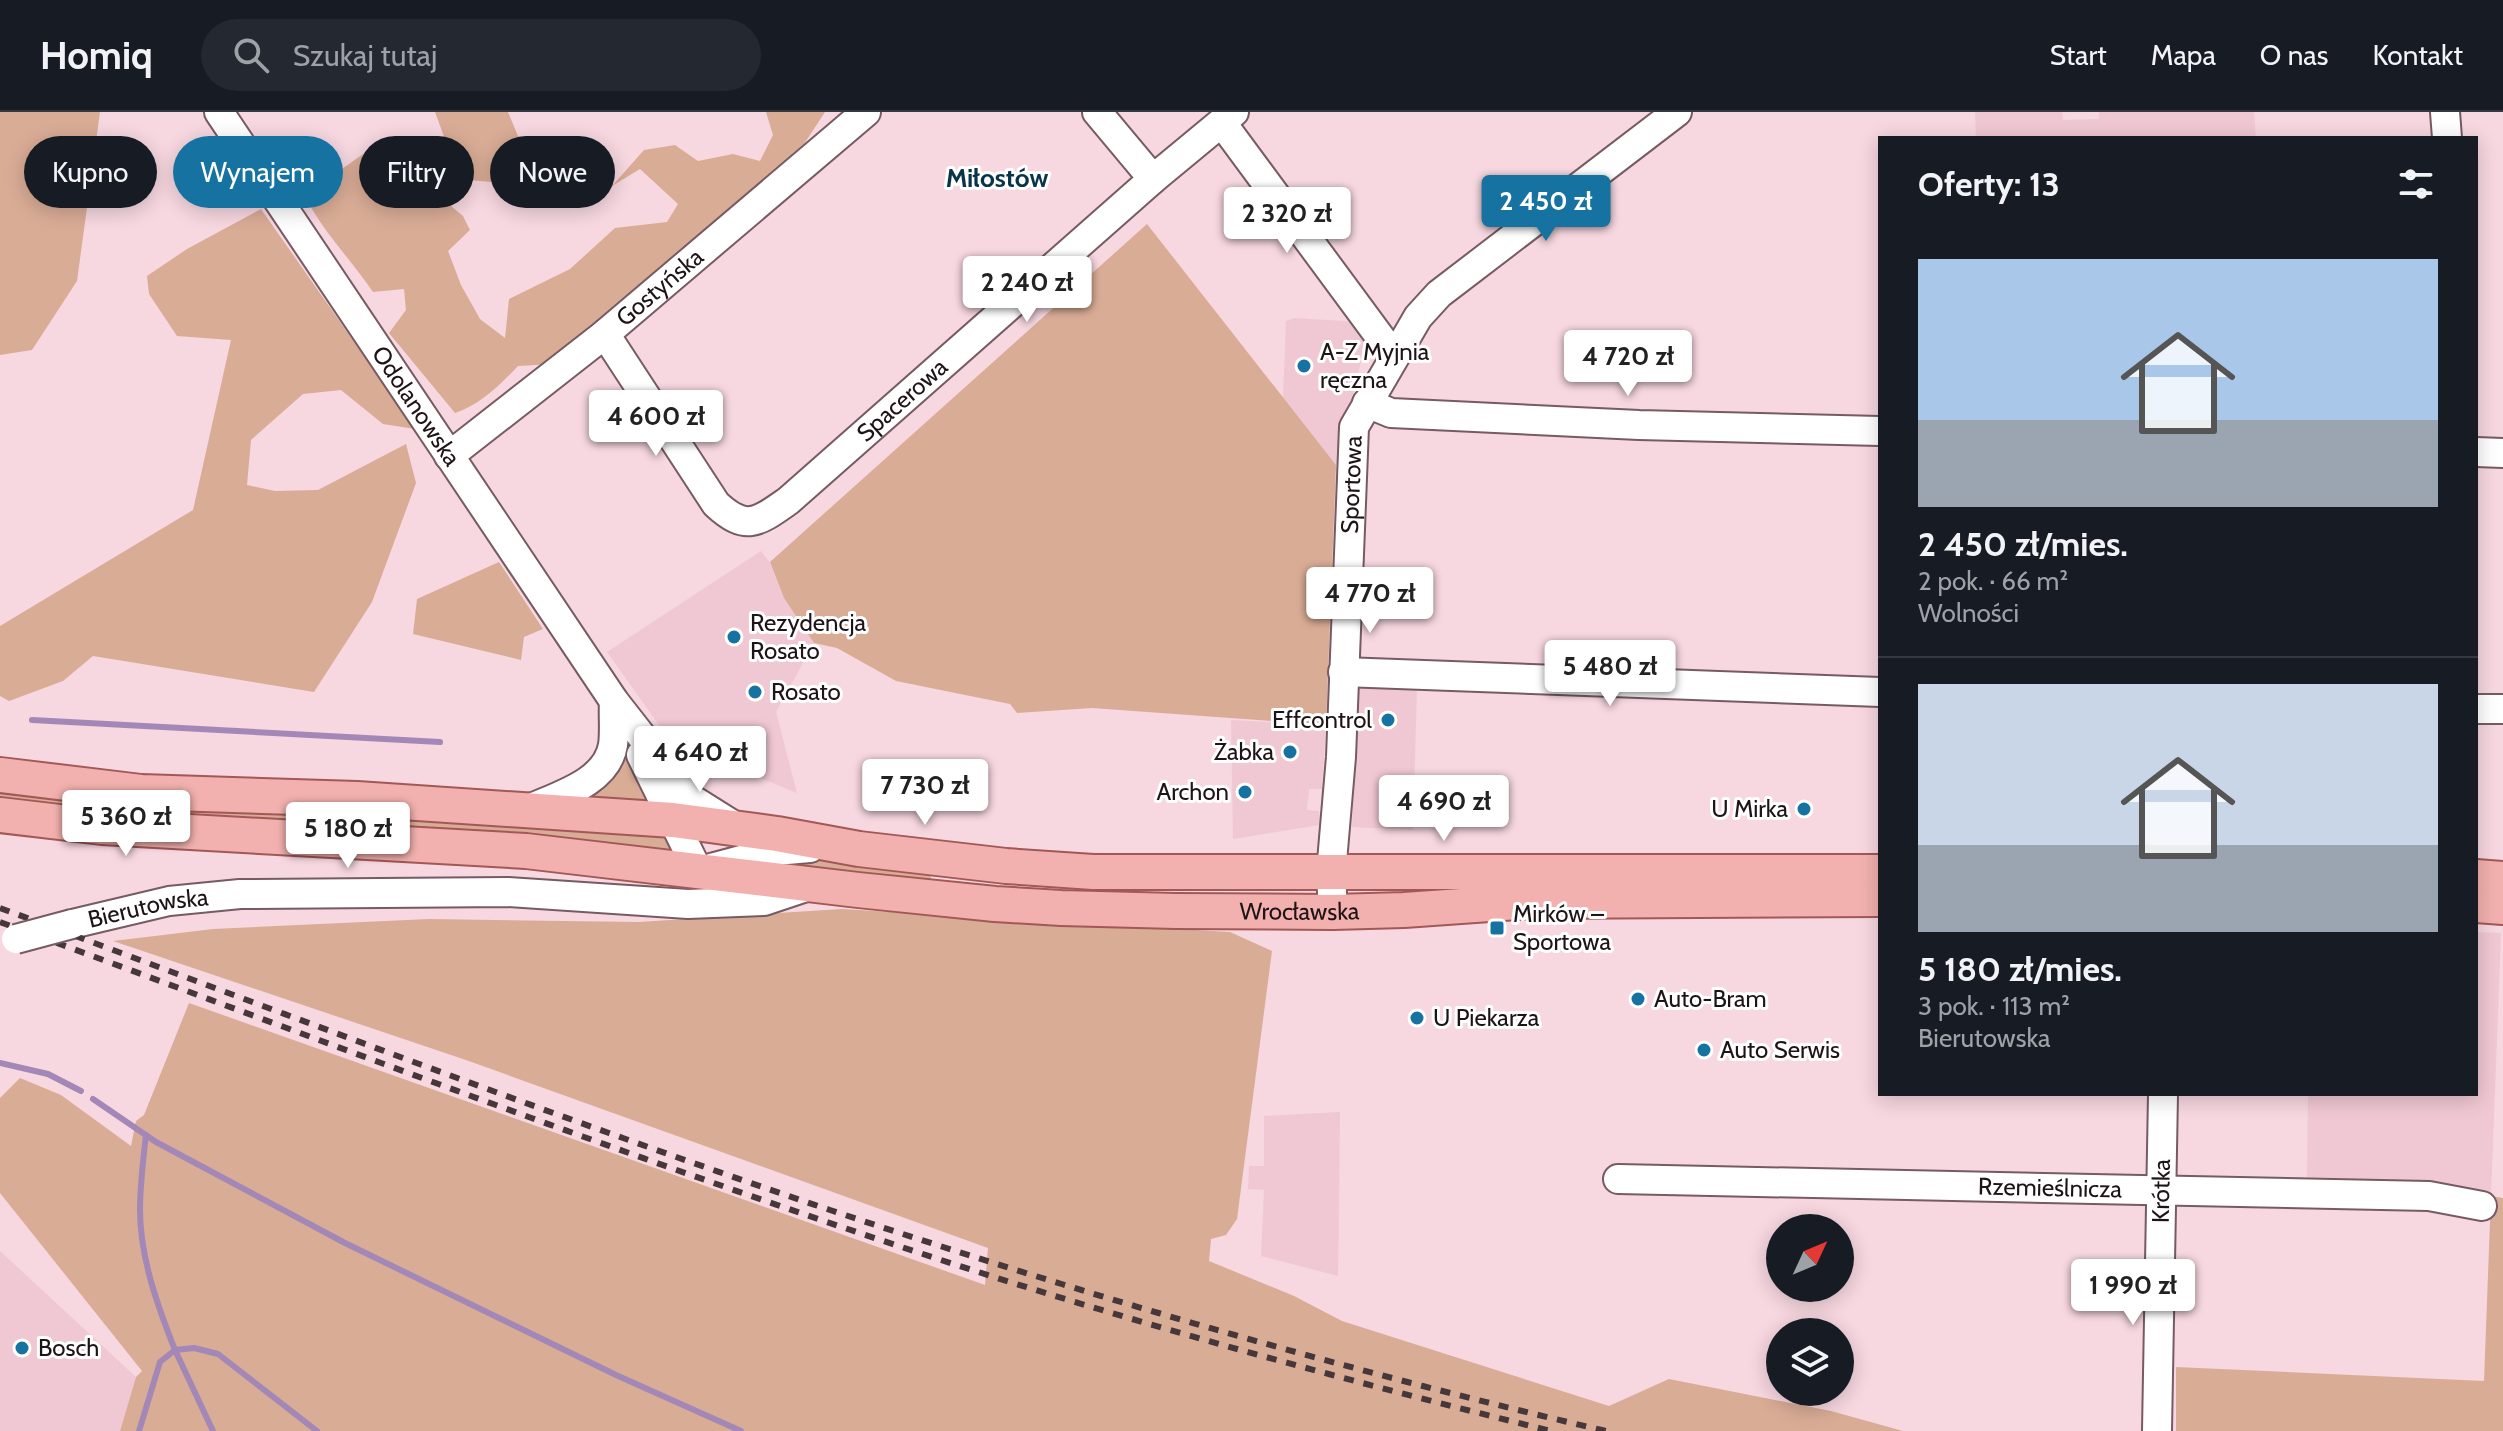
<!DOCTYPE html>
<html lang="pl">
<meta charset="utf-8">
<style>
:root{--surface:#171b24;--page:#242831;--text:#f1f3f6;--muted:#9ea1a6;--line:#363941;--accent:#1673a1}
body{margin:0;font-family:Cabin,sans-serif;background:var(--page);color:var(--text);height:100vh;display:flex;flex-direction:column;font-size:30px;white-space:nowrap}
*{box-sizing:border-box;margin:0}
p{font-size:26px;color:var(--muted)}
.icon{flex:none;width:44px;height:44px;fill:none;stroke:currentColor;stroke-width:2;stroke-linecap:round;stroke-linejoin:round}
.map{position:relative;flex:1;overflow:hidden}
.panel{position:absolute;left:1878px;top:24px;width:600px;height:960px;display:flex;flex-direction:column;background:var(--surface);border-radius:0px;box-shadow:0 4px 20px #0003}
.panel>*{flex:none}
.hud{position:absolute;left:24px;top:24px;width:760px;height:72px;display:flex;gap:16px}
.needle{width:52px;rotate:46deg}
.fabs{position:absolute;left:1766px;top:1102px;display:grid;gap:16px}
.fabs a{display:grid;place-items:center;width:88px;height:88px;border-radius:50%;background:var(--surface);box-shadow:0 4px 20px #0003;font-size:40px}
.price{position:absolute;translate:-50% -68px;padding:0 18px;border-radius:8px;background:#fff;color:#222;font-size:26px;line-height:52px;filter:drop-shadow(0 2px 4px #0008)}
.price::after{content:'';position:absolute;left:50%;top:48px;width:24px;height:18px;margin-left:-12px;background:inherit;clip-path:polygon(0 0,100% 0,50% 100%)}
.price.current{background:var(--accent);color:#fff}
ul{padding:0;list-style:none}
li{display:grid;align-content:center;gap:16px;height:424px;padding:0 40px}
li+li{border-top:2px solid var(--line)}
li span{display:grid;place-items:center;height:248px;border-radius:0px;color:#555}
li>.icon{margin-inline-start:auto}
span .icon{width:144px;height:144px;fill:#fffc;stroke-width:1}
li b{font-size:34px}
h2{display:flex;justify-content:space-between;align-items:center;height:96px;padding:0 40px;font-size:34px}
.pill{padding:0 28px;border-radius:36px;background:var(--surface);box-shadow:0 4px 20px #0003;font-size:28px;line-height:72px}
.pill.current{background:var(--accent);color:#fff}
header{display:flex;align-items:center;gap:48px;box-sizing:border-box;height:112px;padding:0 40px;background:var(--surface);border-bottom:2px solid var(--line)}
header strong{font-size:38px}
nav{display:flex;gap:44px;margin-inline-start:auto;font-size:28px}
.search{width:560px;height:72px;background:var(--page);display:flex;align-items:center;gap:20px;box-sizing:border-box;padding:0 28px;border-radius:44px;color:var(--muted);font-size:30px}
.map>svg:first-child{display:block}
</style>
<header>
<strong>Homiq</strong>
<div class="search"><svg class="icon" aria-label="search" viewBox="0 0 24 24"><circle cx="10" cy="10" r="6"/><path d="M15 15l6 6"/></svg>Szukaj tutaj</div>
<nav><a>Start</a><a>Mapa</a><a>O nas</a><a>Kontakt</a></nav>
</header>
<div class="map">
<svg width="2503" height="1319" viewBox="0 0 2503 1319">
<rect width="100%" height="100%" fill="#f7d7e0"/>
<g fill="#f0c8d3">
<polygon points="1975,0 2062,0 2063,8 2099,7 2099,0 2254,0 2256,26 1976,26"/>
<polygon points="1294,206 1360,210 1367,225 1336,353 1283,286 1286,209"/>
<polygon points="761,439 770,451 784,486 814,531 776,600 797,681 671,630 607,540"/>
<polygon points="1358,573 1417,576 1413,718 1352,715"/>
<polygon points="1231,608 1326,613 1322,677 1309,677 1307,698 1319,699 1320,713 1233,727"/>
<polygon points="2476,820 2501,821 2491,1084 2307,1069 2308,982 2476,982"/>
<polygon points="1340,1000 1339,1088 1338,1164 1261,1144 1264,1078 1248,1077 1249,1054 1264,1054 1264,1004"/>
<polygon points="0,1139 136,1265 120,1319 0,1319"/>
</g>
<g fill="#d9ac96">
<polygon points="0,0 100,0 77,169 32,238 0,243"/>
<polygon points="435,0 508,0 520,29 514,55 492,70 468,68 446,30"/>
<path d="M766,0H825L804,32L554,252L518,254C500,273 480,293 455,301L389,221L406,198L404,177L373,180C352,149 326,123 308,90L322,71L366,40L396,37L418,66L463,104L470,118L448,139L461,173L480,207L505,226L509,187L570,157L615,116L667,110L678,92L640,57L612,74L644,38L675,33L698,49L733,42L760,49L773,23Z"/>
<polygon points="261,97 415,317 383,312 341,278 303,282 251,328 247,373 275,379 318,378 406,332 416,371 372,490 314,580 93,544 63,569 9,589 0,584 0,514 193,398 231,228 177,224 149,182 147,164 187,137"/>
<polygon points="1147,112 1336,353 1326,613 1092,596 1017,601 1010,592 896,569 837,536 814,531 784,486 770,450"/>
<polygon points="499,450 543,517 524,525 521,548 413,522 417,487"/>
<polygon points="622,632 646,675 650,690 582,688"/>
<polygon points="0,678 176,697 511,710 667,721 677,740 201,710 0,690"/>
<polygon points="808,747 931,764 930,773 758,751"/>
<polygon points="842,797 1230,820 1272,839 1237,1107 1226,1123 1211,1127 1209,1149 1294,1184 1342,1209 1609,1294 1669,1267 1831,1299 1903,1319 120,1319 136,1265 142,1259 0,1081 0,986 20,966 61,983 131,1034 136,1009 144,1003 189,891 985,1173 988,1136 466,948 113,829 213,817 429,807 639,810"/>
<polygon points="2491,1084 2503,1086 2503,1319 2176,1319 2176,1255 2484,1269"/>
</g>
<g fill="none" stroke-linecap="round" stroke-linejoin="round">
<g stroke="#a388b7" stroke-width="6">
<polyline points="32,608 440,630"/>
<polyline points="0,951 48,962 81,979"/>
<polyline points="93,987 156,1030 345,1131 616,1263 741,1319"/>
<path d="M146,1023C143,1048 140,1073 140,1098C140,1146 158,1195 175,1238L194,1236L218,1242L317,1319"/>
<polyline points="139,1319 160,1250 175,1238 213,1319"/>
</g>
<g stroke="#765b63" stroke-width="32">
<g id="minor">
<path id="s1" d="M219,0L614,589L690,686L733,713"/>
<polyline points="1097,0 1153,67"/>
<polyline points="2445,0 2447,26"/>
<polyline points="1222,11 1394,244"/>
<path id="s2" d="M605,222L716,392C746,420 758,410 788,389L1153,67L1234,0"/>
<polyline points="1367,291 1391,301 1639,313 1880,319"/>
<polyline points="2476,340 2503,341"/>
<path id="s3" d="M449,344L605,222L866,0"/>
<polyline points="1343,560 1880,580"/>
<polyline points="2476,597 2503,597"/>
<polyline points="641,643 698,759"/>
<path d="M527,698C557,684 607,671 613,633C615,619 613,603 614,589"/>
<polyline points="711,756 775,739 810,736"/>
<path id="s4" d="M1333,800L1331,761L1341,645L1354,315L1418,205L1439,182L1677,0"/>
<path id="s5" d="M72,812L169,789L240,782L508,780L688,792L764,789L812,773"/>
<path id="s6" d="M1618,1067L2429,1084L2482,1094"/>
<path id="s7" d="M2157,1319L2163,982"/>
</g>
</g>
<g stroke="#a25856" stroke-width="38">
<g id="major">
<polyline points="0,663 141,680 357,687 673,708 777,722 859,737 1006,754 1093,760 1880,760"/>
<path id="s8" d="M0,703L102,715L526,739L858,778L995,792L1061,796L1176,799L1333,800L1404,798L1534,789L1880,787"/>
<polyline points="2476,765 2503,767"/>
<polyline points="2476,793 2503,795"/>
</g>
</g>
<use href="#minor" stroke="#fff" stroke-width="28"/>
<use href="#major" stroke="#f2b1ae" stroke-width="34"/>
<g stroke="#46373b" stroke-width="6" stroke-dasharray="10 10" stroke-linecap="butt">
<path d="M0,796C276,898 551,1004 830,1098C1085,1183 1344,1258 1606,1319"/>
<path d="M0,810C311,924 620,1043 935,1146C1137,1212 1344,1268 1551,1319"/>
</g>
<g stroke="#765b63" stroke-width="32" stroke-linecap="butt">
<polyline id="minor-bridge" points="16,827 72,812"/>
</g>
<use href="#minor-bridge" stroke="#fff" stroke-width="28"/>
</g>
<g fill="#1673a1" stroke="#fff" stroke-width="3">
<circle cx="1304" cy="254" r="8"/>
<circle cx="734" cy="525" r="8"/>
<circle cx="755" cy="580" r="8"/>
<circle cx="1388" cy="608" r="8"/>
<circle cx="1290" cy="640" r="8"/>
<circle cx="1245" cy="680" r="8"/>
<circle cx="1804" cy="697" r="8"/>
<rect x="1489" y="808" width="16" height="16" rx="4"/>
<circle cx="1638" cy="887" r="8"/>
<circle cx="1417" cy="906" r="8"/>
<circle cx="1704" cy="938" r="8"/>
<circle cx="22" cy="1236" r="8"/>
</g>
<g text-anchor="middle" stroke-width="6" stroke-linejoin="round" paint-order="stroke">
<g font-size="24" fill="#1e1316" stroke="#fff">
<text dy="8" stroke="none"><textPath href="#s3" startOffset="270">Gostyńska</textPath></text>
<text dy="8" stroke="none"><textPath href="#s2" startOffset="438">Spacerowa</textPath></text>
<text dy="8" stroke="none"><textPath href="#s1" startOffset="354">Odolanowska</textPath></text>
<text dy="8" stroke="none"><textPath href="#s4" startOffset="428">Sportowa</textPath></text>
<text dy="8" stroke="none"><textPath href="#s5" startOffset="78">Bierutowska</textPath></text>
<text dy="8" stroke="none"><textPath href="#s8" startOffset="1304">Wrocławska</textPath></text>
<text dy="8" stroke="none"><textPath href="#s6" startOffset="432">Rzemieślnicza</textPath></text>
<text dy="8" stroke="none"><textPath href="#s7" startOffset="240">Krótka</textPath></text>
</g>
<g font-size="24" fill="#1e1316" stroke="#fff" text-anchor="start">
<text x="1320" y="248">A-Z Myjnia<tspan x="1320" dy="28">ręczna</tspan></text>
<text x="750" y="519">Rezydencja<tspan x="750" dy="28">Rosato</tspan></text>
<text x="771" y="588">Rosato</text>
<text x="1372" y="616" text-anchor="end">Effcontrol</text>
<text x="1274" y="648" text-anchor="end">Żabka</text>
<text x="1229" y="688" text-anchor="end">Archon</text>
<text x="1788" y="705" text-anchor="end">U Mirka</text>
<text x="1513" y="810">Mirków –<tspan x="1513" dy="28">Sportowa</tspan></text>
<text x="1654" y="895">Auto-Bram</text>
<text x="1433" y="914">U Piekarza</text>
<text x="1720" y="946">Auto Serwis</text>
<text x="38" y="1244">Bosch</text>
</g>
<g font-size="26" font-weight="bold" fill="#09344a" stroke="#fff">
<text x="997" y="75">Miłostów</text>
</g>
</g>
</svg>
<div class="fabs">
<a><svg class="needle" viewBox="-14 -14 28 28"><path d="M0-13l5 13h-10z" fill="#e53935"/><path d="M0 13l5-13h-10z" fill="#9ea1a6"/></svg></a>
<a><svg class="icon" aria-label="layers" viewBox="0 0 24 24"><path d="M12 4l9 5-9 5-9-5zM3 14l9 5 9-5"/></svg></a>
</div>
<b class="price current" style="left:1546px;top:131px">2 450 zł</b>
<b class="price" style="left:1287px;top:143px">2 320 zł</b>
<b class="price" style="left:1027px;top:212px">2 240 zł</b>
<b class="price" style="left:1628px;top:286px">4 720 zł</b>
<b class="price" style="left:656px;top:346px">4 600 zł</b>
<b class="price" style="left:1370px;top:523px">4 770 zł</b>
<b class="price" style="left:1610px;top:596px">5 480 zł</b>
<b class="price" style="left:700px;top:682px">4 640 zł</b>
<b class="price" style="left:925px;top:715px">7 730 zł</b>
<b class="price" style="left:1444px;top:731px">4 690 zł</b>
<b class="price" style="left:126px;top:746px">5 360 zł</b>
<b class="price" style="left:348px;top:758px">5 180 zł</b>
<b class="price" style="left:2133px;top:1215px">1 990 zł</b>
<div class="hud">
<a class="pill">Kupno</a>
<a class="pill current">Wynajem</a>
<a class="pill">Filtry</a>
<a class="pill">Nowe</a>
</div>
<section class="panel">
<h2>Oferty: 13<svg class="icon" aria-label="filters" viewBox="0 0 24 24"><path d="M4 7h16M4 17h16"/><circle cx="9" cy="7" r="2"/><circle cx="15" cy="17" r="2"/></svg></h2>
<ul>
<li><span style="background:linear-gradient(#a9c7e8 65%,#9aa5b1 0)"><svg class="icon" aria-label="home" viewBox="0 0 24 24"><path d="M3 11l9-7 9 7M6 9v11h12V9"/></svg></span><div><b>2 450 zł/mies.</b><p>2 pok. · 66 m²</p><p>Wolności</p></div></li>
<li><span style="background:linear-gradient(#c9d6e8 65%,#9aa5b1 0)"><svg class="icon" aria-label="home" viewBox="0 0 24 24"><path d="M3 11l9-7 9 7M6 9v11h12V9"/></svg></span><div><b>5 180 zł/mies.</b><p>3 pok. · 113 m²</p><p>Bierutowska</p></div></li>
</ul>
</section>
</div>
